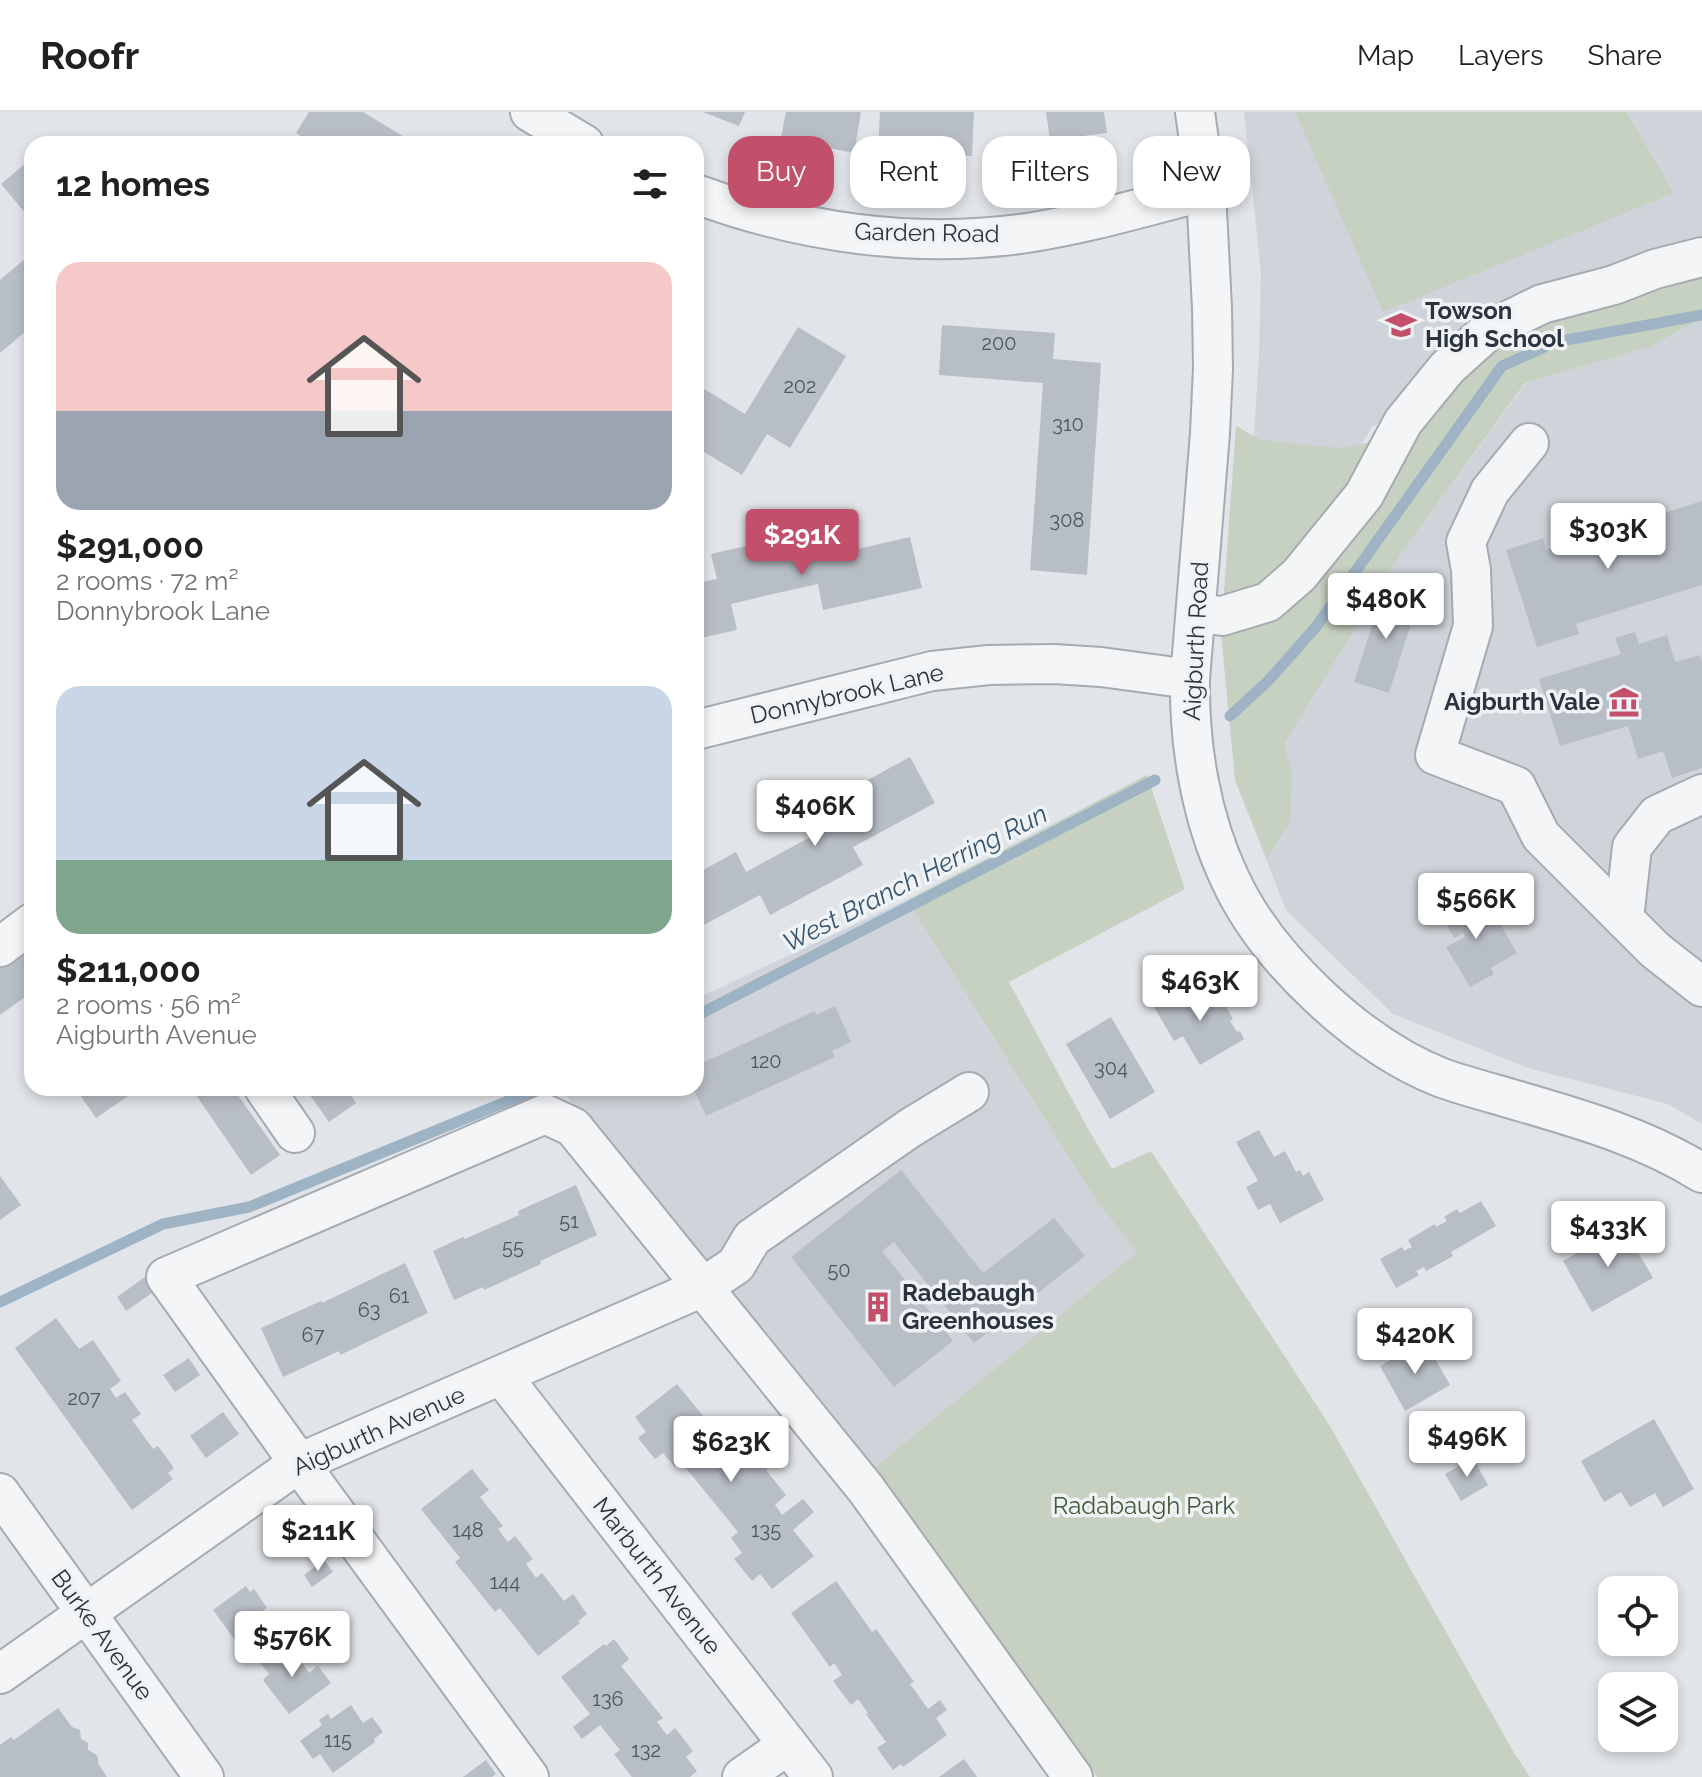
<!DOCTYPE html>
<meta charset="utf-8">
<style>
:root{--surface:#fff;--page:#f2f2f2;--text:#202124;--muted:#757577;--line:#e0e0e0;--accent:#c3506b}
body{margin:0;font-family:Raleway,sans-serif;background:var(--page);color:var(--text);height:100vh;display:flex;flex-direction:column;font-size:30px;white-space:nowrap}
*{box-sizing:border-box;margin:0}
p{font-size:26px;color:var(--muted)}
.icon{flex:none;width:44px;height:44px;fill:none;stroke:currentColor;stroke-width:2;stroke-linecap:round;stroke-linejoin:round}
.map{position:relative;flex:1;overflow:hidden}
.panel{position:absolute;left:24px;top:24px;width:680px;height:960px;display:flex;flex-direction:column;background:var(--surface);border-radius:24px;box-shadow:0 4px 12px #0003}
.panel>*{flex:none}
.hud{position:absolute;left:728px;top:24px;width:760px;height:72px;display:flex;gap:16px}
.fabs{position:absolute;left:1598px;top:1464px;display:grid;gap:16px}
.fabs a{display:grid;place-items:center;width:80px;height:80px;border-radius:16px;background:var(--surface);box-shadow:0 4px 12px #0003;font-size:40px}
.price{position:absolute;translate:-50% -68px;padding:0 18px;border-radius:8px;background:#fff;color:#222;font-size:26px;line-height:52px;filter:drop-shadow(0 2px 4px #0008)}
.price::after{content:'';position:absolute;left:50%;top:48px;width:24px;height:18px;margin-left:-12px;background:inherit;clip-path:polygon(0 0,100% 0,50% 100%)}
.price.selected{background:var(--accent);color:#fff}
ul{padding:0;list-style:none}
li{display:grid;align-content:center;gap:16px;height:424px;padding:0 32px}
li span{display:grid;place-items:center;height:248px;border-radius:24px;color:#555}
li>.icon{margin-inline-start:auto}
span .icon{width:144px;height:144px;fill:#fffc;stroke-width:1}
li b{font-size:34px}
h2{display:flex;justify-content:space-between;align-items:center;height:96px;padding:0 32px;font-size:34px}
.tag{padding:0 28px;border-radius:24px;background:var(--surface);box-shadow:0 4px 12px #0003;font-size:28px;line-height:72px}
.tag.selected{background:var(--accent);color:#fff}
header{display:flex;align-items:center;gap:48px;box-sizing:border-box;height:112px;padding:0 40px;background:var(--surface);border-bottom:2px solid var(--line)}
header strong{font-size:38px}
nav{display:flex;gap:44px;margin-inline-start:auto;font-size:28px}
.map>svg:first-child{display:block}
</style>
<header>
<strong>Roofr</strong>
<nav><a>Map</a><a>Layers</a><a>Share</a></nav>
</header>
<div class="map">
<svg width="1702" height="1665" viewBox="0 0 1702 1665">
<rect width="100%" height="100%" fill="#e1e4e8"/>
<g fill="#cfd4da">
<polygon points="1244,0 1702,0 1702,179 1457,273 1372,315 1329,385 1249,398 1259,244 1261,160"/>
<polygon points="1702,206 1702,1012 1668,992 1528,956 1393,902 1286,798 1235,668 1526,271 1650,235"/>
<polygon points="907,788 1097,1090 1137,1140 870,1359 560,976 696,976 696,887"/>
</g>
<g fill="#c7d1c2">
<polygon points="1295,0 1626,0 1674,81 1383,200"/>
<polygon points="1702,164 1702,206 1650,235 1525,271 1400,443 1284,632 1292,661 1290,709 1267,747 1235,668 1221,521 1236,314 1261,328 1341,336 1372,330 1505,219 1590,192"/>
<polygon points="1147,663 1185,777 1009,870 1087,1015 1112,1057 1151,1039 1330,1314 1513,1639 1530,1665 1097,1665 870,1359 1137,1140 1097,1090 907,788"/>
</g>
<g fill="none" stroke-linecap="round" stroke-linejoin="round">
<g stroke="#9eb4c5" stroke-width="11">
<polyline points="1230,604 1268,569 1315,516 1502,254 1556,230 1702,203"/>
<polyline points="696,904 1155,668"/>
<polyline points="0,1190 163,1112 249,1095 540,976"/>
</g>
</g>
<g fill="#b8bec5">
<polygon points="309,0 363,0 416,32 313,32 296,21"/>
<polygon points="703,0 745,0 739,14"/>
<polygon points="786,0 861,0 854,41 781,26"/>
<polygon points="880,0 974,0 972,44 878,40"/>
<polygon points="1046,0 1104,0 1107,21 1050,28"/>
<polygon points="32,46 32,109 1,72"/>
<polygon points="32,141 32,214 0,241 0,168"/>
<polygon points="942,213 1055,221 1053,247 1101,251 1087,463 1030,458 1043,271 939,263"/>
<polygon points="798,215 846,244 790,336 767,322 742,363 696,335 696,272 745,302"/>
<polygon points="1702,389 1702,473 1576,512 1579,522 1537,535 1506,438 1543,426 1546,438"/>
<polygon points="812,419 819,446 910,425 922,476 823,498 818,472 773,482 731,492 737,518 696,527 696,471 717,467 711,442"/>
<polygon points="1383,478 1421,491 1417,506 1413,505 1389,581 1354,570"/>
<polygon points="1635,520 1639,532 1667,523 1675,550 1700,543 1702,550 1702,656 1672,666 1663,639 1638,647 1628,614 1560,634 1539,567 1621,542 1615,526"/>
<polygon points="910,645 935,691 853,735 863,753 770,803 760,783 696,817 696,762 736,740 746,760 840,709 829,689"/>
<polygon points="1461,786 1469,801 1486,791 1489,797 1491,796 1517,841 1491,856 1494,862 1470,875 1446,835 1465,825 1463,821 1454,826 1439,799"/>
<polygon points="32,833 32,880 0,903 0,857"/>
<polygon points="1207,871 1212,878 1216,876 1233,907 1230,909 1237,920 1240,919 1244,927 1200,953 1183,924 1174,929 1154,895 1180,880 1188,893 1200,886 1196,878"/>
<polygon points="835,894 851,930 832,939 835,945 706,1004 693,976 696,976 696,954 815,899 816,903"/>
<polygon points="1111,905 1155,980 1110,1007 1066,932"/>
<polygon points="75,976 140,976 96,1006"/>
<polygon points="191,976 233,976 280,1043 251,1063"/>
<polygon points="305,976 346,976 356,991 329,1010"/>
<polygon points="1259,1018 1274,1045 1285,1039 1296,1060 1300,1058 1303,1064 1309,1060 1324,1088 1280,1111 1270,1092 1258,1098 1246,1075 1258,1069 1236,1030"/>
<polygon points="901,1058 983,1161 1054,1106 1085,1144 974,1231 894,1130 882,1139 953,1229 894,1275 791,1145"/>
<polygon points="0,1064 21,1093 0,1108"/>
<polygon points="576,1073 597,1123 540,1149 541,1152 484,1178 483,1175 454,1188 433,1139 463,1125 465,1127 519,1103 518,1099"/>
<polygon points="1481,1089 1496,1114 1451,1140 1453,1144 1426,1159 1424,1155 1416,1159 1419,1163 1396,1176 1380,1147 1402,1135 1404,1139 1412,1135 1408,1128 1435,1112 1436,1115 1447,1109 1444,1105 1457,1097 1460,1101"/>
<polygon points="1623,1114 1653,1166 1592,1200 1563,1149"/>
<polygon points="405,1151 428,1201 340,1243 339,1239 283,1265 261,1216 321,1189 322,1191"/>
<polygon points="145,1165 155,1179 126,1199 117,1185"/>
<polygon points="56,1206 79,1237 93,1228 121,1269 110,1277 116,1286 125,1280 141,1302 132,1308 153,1337 158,1334 174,1356 168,1361 173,1367 132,1398 15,1236"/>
<polygon points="1425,1229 1450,1273 1405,1299 1380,1254"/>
<polygon points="189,1246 200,1263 175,1280 163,1263"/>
<polygon points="677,1272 716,1320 723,1314 743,1339 763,1323 781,1346 766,1358 786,1383 775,1393 782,1403 803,1387 814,1400 793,1418 814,1444 772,1477 760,1462 752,1469 734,1447 742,1441 731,1426 738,1420 681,1350 675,1355 663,1341 655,1347 638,1326 646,1320 635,1305"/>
<polygon points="223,1300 239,1322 206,1346 190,1324"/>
<polygon points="1654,1307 1694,1377 1663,1395 1655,1381 1630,1395 1621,1380 1604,1390 1581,1349"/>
<polygon points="1473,1346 1488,1373 1461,1389 1445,1362"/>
<polygon points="472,1357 489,1378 480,1385 503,1414 498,1417 508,1430 515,1424 533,1447 526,1452 536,1466 542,1461 564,1489 573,1482 587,1502 578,1509 580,1511 538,1544 500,1496 495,1500 455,1450 460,1446 421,1397"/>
<polygon points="324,1448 333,1460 312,1475 304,1463"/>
<polygon points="836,1469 872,1520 876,1517 914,1570 910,1572 928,1597 940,1588 947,1598 936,1606 947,1623 903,1655 901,1652 893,1658 877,1636 886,1630 866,1602 868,1601 858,1587 851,1593 833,1569 842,1563 834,1551 830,1555 791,1501"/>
<polygon points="246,1474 250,1480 254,1477 267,1496 263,1498 270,1507 261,1514 264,1518 240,1535 213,1498"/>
<polygon points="614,1527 629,1547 621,1554 663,1606 657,1610 667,1623 675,1616 693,1639 686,1645 697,1659 690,1665 632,1665 614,1642 620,1638 600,1613 582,1627 573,1615 590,1602 561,1565 604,1532 606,1534"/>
<polygon points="287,1530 309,1561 318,1554 331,1571 289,1602 263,1568 269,1562 260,1550"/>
<polygon points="351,1593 363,1611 372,1605 383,1620 374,1627 375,1630 333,1661 320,1642 313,1647 300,1629 322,1613 319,1608 328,1602 331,1607"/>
<polygon points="58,1596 72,1615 80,1618 81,1627 88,1631 88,1638 97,1643 99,1653 107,1665 0,1665 0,1633 11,1625 14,1628"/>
<polygon points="964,1647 977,1665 939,1665"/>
<polygon points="486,1648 496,1662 492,1665 463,1665"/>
</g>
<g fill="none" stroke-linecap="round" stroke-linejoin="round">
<g stroke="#a6abb2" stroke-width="42">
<g id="minor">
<polyline points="530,0 584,32"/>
<path d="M1195,0L1206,79L1212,196L1213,256L1210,321L1190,567C1189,634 1201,706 1230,767C1267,847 1360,934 1442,966C1462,973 1484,979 1505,985C1573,1005 1641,1023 1702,1061"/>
<path d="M696,82C801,121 916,137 1027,121C1087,112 1147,94 1206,79"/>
<polyline points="1529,331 1490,379 1466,430 1471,458 1473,514 1435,643 1516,674 1541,724 1655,838 1702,875"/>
<polyline points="1196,501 1222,504 1268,490 1299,463 1364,383 1403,310 1447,256 1489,218 1542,192 1614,173 1655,157 1702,145"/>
<polyline points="696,618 932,559 989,553 1054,552 1101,555 1190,567"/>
<polyline points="1624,807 1632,735 1657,703 1702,682"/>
<polyline points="0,835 32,811"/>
<polyline points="264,976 295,1021"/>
<polyline points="502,1264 813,1665"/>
<polyline points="0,1381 204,1665"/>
<polyline points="0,1562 299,1351 703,1175 736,1153 752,1126 910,1016 969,980"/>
<polyline points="529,1665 299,1351 166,1165 545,1002 573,1015 866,1377 1073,1665"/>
<polyline points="742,1665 788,1633"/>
</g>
</g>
<use href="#minor" stroke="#f3f5f7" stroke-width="38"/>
</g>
<defs>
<g id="school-bare" transform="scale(2.4)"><path d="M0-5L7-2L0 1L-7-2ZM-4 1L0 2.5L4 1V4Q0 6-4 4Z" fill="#c3506b" stroke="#f0f3f6" stroke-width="2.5" paint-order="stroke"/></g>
<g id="museum-bare" transform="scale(2.4)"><path d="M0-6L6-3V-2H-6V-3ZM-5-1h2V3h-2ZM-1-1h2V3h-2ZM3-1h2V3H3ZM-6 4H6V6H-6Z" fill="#c3506b" stroke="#f0f3f6" stroke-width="2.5" paint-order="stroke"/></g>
<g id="building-bare" transform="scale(2.4)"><path d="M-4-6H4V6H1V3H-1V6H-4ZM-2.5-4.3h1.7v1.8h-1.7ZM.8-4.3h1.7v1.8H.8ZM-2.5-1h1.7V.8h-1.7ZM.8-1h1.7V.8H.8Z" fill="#c3506b" stroke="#f0f3f6" stroke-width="2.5" paint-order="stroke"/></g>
</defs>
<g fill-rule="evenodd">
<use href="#school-bare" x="1401" y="213"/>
<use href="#museum-bare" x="1624" y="590"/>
<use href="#building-bare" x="878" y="1195"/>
</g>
<g text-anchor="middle" stroke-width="7" stroke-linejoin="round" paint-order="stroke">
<g font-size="20" fill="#4e5660">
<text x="999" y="238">200</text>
<text x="800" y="281">202</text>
<text x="1068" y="319">310</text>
<text x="1067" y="415">308</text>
<text x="766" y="956">120</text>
<text x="1111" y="963">304</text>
<text x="569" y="1116">51</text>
<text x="513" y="1142">55</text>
<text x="839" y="1165">50</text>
<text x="399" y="1191">61</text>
<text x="369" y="1205">63</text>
<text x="313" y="1230">67</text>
<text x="84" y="1293">207</text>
<text x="468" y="1425">148</text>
<text x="766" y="1425">135</text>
<text x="505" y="1477">144</text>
<text x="608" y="1594">136</text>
<text x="338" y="1635">115</text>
<text x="646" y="1645">132</text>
</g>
<g font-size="24" fill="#2a333e" stroke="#f0f3f6">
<text transform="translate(927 121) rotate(1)" y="8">Garden Road</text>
<text transform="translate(1196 529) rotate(-87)" y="8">Aigburth Road</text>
<text transform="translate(847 582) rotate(-13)" y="8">Donnybrook Lane</text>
<text transform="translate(379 1319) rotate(-24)" y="8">Aigburth Avenue</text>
<text transform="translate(657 1464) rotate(52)" y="8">Marburth Avenue</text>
<text transform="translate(102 1523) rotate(54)" y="8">Burke Avenue</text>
</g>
<g font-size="24" font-weight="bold" fill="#2a333e" stroke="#f0f3f6" text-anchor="start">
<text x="1425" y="207">Towson<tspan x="1425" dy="28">High School</tspan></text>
<text x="1600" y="598" text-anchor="end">Aigburth Vale</text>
<text x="902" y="1189">Radebaugh<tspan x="902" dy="28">Greenhouses</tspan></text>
</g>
<g font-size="24" fill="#425939" stroke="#f0f3f6">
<text x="1144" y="1402">Radabaugh Park</text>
</g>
<g font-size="26" font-style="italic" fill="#38556f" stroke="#f0f3f6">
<text transform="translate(915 766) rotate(-27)" y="9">West Branch Herring Run</text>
</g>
</g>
</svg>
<div class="fabs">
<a><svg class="icon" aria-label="locate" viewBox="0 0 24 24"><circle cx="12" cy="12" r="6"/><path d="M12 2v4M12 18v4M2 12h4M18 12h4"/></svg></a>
<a><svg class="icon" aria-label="layers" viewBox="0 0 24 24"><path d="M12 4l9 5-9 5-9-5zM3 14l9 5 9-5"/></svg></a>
</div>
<b class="price" style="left:1608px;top:459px">$303K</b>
<b class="price selected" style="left:802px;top:465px">$291K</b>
<b class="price" style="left:1386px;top:529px">$480K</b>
<b class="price" style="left:815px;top:736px">$406K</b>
<b class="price" style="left:1476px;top:829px">$566K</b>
<b class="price" style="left:1200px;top:911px">$463K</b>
<b class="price" style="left:1608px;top:1157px">$433K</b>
<b class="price" style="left:1415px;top:1264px">$420K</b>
<b class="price" style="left:1467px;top:1367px">$496K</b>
<b class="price" style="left:731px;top:1372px">$623K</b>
<b class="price" style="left:318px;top:1461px">$211K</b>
<b class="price" style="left:292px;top:1567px">$576K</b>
<div class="hud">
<a class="tag selected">Buy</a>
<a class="tag">Rent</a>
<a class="tag">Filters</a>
<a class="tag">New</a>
</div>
<section class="panel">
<h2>12 homes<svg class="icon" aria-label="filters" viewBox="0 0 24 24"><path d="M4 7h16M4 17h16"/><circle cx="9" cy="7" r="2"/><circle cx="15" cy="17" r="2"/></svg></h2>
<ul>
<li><span style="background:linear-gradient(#f6c9c9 60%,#9aa5b1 0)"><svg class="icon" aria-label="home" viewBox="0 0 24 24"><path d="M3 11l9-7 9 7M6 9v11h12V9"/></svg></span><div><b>$291,000</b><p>2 rooms · 72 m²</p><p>Donnybrook Lane</p></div></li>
<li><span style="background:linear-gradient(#c9d6e8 70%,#7fa58c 0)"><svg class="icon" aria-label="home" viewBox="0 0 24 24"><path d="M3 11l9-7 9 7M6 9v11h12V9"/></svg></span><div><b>$211,000</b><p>2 rooms · 56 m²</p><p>Aigburth Avenue</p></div></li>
</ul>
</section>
</div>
